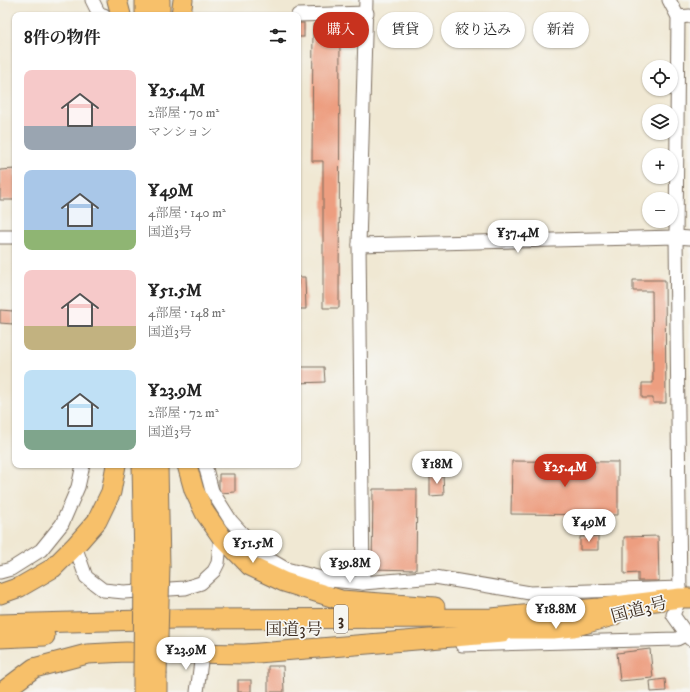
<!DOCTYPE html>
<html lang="ja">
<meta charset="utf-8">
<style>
:root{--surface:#fff;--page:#f2f2f2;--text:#222;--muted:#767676;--accent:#c8321e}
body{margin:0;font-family:"IM FELL DW Pica","Noto Serif JP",serif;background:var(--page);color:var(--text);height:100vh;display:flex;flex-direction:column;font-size:15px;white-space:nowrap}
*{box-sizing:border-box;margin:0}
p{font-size:13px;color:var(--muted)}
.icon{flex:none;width:22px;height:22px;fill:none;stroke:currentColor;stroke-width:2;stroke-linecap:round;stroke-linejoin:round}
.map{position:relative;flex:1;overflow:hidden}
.side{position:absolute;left:12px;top:12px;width:289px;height:456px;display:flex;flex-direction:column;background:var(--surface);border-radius:8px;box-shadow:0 1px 3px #0004}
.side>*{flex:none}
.hud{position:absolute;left:313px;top:12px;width:317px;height:36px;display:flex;gap:8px}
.controls{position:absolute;left:642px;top:60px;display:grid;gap:8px}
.controls a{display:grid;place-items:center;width:36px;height:36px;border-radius:50%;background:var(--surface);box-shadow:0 1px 3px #0004;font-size:20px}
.price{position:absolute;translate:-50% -34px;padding:0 9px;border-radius:14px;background:#fff;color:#222;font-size:13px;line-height:26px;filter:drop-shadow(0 1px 2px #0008)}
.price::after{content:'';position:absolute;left:50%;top:24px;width:12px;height:9px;margin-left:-6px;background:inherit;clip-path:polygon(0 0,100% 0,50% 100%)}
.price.active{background:var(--accent);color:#fff}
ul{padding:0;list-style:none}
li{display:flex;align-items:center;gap:12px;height:100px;padding:0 12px}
li span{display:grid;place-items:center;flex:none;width:112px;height:80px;border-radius:8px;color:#555}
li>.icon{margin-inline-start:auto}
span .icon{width:48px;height:48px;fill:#fffc;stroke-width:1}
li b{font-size:17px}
h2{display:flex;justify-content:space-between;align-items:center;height:48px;padding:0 12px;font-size:17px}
.tag{padding:0 14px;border-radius:18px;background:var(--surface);box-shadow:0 1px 3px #0004;font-size:14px;line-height:36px}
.tag.active{background:var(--accent);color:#fff}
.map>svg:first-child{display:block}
</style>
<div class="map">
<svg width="690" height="692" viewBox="0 0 690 692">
<rect width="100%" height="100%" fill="#f6f6f2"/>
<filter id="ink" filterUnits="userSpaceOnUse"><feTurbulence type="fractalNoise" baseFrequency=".025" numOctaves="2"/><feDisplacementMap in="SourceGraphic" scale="8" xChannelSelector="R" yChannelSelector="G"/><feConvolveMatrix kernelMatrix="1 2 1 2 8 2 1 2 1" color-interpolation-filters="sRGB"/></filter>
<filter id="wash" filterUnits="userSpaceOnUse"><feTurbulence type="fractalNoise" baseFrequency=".012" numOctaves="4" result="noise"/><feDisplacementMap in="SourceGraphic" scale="16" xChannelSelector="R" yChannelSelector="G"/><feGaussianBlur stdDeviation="0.9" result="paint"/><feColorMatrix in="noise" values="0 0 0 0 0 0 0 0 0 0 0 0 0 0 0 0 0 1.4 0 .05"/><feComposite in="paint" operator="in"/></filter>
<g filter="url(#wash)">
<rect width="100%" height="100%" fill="#f0e8d3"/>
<g id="blocks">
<g fill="#ed9e80">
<rect x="298" y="23" width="6" height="14"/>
<polygon points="313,24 340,24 339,308 323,308 323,161 312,161"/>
<polygon points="15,169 15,200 0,200 0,170"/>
<polygon points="298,277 305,277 306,309 298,309"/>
<polygon points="633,280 665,280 666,403 653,403 653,398 642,398 642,383 653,383 652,291 633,291"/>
<polygon points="0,310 13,311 13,324 0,323"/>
<polygon points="298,367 324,367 325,382 298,383"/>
<polygon points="512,461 618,462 618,515 511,514"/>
<polygon points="219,474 235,474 235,492 219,493"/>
<polygon points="443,474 444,495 430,496 430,475"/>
<polygon points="373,489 417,489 416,570 372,569"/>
<polygon points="598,536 598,550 580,550 580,537"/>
<polygon points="658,536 659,581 638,581 638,573 624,574 624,537"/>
<polygon points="650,649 653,678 620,681 617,653"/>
<polygon points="268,666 283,666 284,692 268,692"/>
<polygon points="665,679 666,691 651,692 650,681"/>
<rect x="238" y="680" width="13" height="12"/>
</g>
</g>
</g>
<g filter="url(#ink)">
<use href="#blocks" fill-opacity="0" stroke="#7a6c5d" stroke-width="1"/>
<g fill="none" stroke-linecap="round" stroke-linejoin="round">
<g stroke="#7a6c5d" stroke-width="15">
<g id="minor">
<polyline points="92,0 99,14 104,15"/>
<polyline points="366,0 359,245 363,583 435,577 530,593 680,588"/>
<polyline points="669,0 678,17 676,237 680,598 673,615 690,639"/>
<polyline points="298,15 367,13"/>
<polyline points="678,17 690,16"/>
<polyline points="0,237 15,237"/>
<polyline points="359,245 676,237 690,238"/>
<polyline points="205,465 212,491 231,521 262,555 286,569 329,580 363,583"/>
<polyline points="75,546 86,577 103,590 124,592 185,588 201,583 214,571 218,563 221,536"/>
<polyline points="0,572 11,569 41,550 62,524 78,487 83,465"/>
<polyline points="462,645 677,639 687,634"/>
<polyline points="197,692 202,654"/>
</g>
</g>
<g stroke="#7a6c5d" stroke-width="21">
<g id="highway">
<polyline points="117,0 121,15"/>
<polyline points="160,0 160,15"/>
<polyline points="145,15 145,0"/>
<polyline points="181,15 183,0"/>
<polyline points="142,465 144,561"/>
<polyline points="158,465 160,566"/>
<polyline points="187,465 194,490 205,513 221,536 250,566 284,582 341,600 435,607"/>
<polyline points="0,594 20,587 53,568 75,546 97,521 111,492 116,465"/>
<polyline points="0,624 177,619 491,618 599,608 680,598 690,598"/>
<polyline points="487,629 553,629 573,627 613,616"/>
<polyline points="0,638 45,636"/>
<polyline points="143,676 143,692"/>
<polyline points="2,692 34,668 87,654 126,652 245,654 502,633"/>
<polyline points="157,692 157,675"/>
</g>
</g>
<use href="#minor" stroke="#fff" stroke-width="13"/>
<use href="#highway" stroke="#f7c06b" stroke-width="19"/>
<g stroke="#7a6c5d" stroke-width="21" stroke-linecap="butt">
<g id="highway-bridge">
<polyline points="157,675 160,566"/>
<polyline points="143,676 144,561"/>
</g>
</g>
<use href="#highway-bridge" stroke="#f7c06b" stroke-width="19"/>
</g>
</g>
<g text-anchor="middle" stroke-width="3.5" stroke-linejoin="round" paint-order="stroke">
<rect fill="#f6f6f2" stroke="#73675e" stroke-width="1" x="334" y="605" width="14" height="28" rx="3"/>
<g font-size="16" font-weight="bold" fill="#3b2a1e">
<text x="341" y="625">3</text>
</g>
<g font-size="17" fill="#3b2a1e" stroke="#f6f6f2">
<text transform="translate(639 609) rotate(-15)" y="6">国道3号</text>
<text x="294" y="635">国道3号</text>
</g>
</g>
</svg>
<div class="controls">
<a><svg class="icon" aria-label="locate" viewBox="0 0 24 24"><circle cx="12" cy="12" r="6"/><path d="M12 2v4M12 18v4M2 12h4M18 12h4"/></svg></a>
<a><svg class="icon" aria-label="layers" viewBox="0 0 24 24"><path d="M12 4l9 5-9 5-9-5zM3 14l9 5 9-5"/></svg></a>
<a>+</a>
<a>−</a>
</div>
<b class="price" style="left:518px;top:254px">¥37.4M</b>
<b class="price" style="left:437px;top:485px">¥18M</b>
<b class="price active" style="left:565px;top:488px">¥25.4M</b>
<b class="price" style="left:589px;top:543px">¥49M</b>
<b class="price" style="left:253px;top:564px">¥51.5M</b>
<b class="price" style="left:350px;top:584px">¥39.8M</b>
<b class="price" style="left:556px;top:630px">¥18.8M</b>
<b class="price" style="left:186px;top:671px">¥23.9M</b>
<div class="hud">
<a class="tag active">購入</a>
<a class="tag">賃貸</a>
<a class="tag">絞り込み</a>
<a class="tag">新着</a>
</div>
<section class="side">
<h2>8件の物件<svg class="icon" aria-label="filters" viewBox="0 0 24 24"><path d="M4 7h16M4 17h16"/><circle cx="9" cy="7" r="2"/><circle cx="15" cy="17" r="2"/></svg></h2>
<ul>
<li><span style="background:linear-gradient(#f6c9c9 70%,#9aa5b1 0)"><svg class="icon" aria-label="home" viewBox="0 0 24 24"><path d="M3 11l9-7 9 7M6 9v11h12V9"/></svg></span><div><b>¥25.4M</b><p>2部屋 · 70 m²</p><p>マンション</p></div></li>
<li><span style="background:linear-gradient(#a9c7e8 75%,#8fb573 0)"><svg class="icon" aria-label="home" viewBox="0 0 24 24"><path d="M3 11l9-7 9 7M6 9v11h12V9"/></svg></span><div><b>¥49M</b><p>4部屋 · 140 m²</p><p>国道3号</p></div></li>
<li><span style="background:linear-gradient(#f6c9c9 70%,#c2b280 0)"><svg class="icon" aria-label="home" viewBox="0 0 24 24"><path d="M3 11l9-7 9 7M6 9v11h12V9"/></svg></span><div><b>¥51.5M</b><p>4部屋 · 148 m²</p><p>国道3号</p></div></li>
<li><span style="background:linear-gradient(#bfe0f5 75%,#7fa58c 0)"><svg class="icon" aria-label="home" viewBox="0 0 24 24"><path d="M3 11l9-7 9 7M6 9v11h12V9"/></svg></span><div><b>¥23.9M</b><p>2部屋 · 72 m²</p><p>国道3号</p></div></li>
</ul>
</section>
</div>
